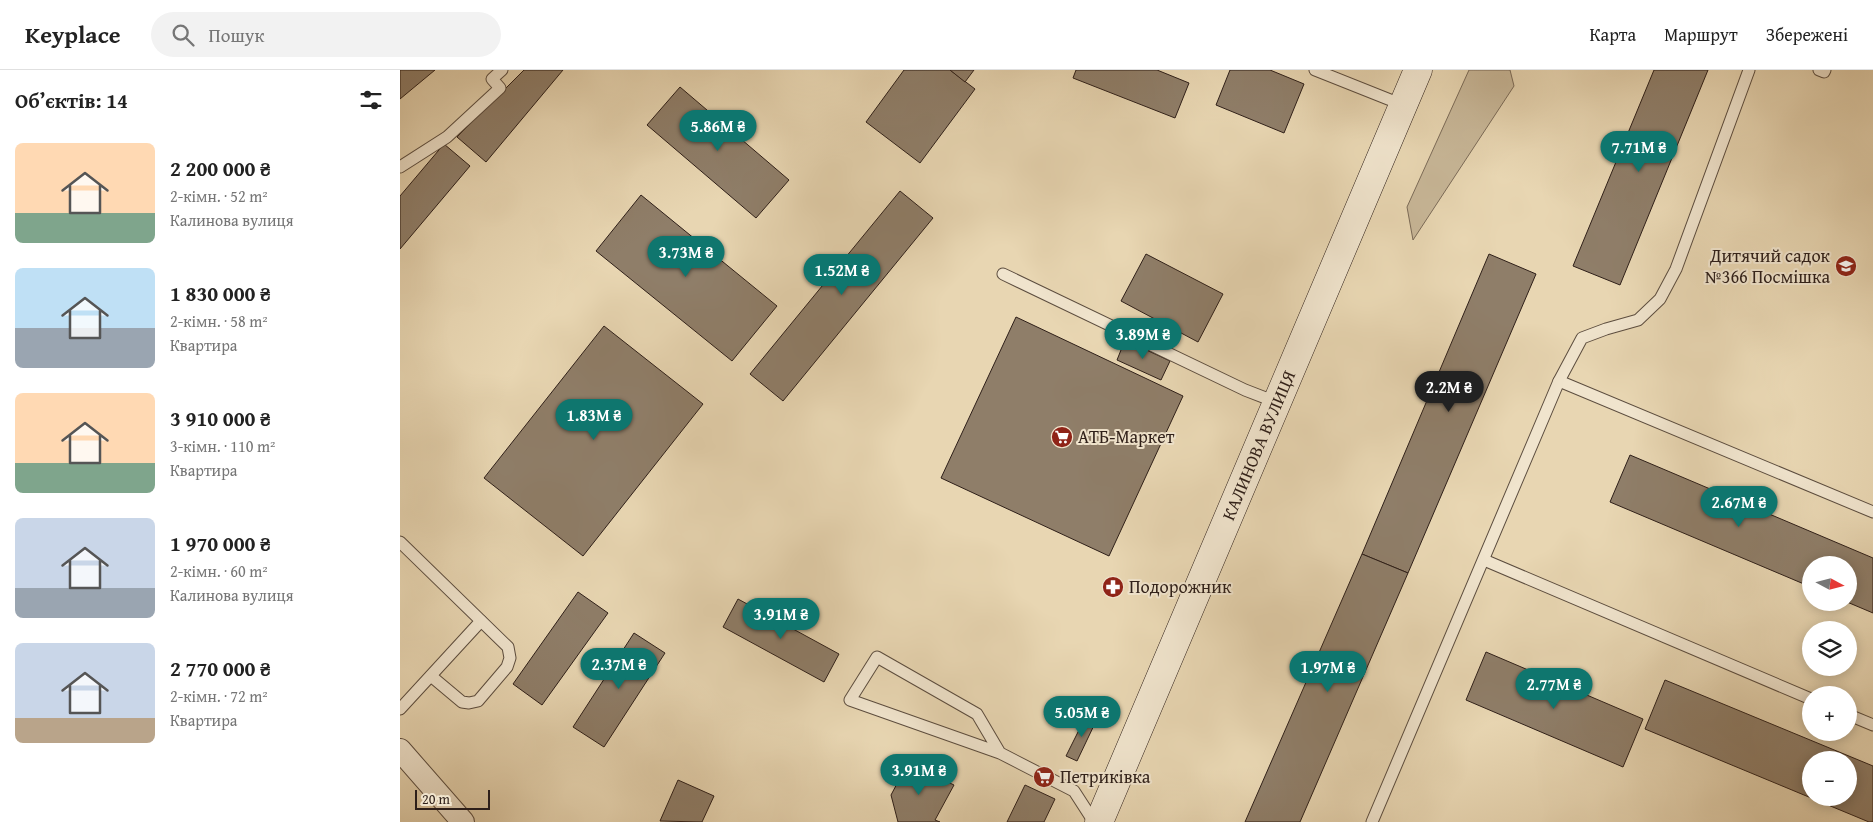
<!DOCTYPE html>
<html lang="uk">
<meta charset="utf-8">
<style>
:root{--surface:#fff;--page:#f2f2f2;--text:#222;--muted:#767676;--line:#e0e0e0;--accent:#0f766e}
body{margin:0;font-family:"Gentium Book Plus",serif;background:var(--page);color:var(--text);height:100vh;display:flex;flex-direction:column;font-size:19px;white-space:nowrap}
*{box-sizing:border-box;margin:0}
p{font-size:16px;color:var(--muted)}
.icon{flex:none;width:28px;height:28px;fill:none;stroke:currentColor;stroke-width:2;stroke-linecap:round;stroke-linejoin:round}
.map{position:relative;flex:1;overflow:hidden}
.panel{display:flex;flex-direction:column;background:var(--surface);width:400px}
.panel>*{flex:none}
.needle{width:32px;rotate:97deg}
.controls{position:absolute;left:1402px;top:486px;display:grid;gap:10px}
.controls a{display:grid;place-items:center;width:55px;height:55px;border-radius:50%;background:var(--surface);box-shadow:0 2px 12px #0003;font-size:25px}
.scale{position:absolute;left:15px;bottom:12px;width:75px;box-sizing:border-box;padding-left:5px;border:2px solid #2e1f19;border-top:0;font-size:14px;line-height:18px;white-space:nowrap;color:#2e1f19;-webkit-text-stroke:4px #f0e4cd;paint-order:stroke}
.price{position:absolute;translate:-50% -42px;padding:0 11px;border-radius:18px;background:var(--accent);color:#fff;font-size:16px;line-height:32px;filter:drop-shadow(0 1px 2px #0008)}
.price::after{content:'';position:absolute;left:50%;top:30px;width:15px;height:11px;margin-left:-8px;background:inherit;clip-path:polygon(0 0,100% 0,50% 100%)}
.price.selected{background:#222;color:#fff}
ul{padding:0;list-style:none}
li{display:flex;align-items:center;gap:15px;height:125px;padding:0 15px}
li span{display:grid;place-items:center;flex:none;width:140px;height:100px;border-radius:8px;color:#555}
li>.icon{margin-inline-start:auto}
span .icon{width:60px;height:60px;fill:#fffc;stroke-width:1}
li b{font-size:21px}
h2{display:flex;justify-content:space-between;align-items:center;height:60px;padding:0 15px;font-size:21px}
header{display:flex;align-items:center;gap:30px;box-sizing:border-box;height:70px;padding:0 25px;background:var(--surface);border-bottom:1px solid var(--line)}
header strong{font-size:24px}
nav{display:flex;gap:28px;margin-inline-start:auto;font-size:18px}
.search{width:350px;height:45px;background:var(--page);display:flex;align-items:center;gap:12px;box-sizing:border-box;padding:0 18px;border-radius:28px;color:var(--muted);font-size:19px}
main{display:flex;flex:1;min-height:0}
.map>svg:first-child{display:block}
</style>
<header>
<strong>Keyplace</strong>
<div class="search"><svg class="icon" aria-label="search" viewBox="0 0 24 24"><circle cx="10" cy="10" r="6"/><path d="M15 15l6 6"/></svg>Пошук</div>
<nav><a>Карта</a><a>Маршрут</a><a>Збережені</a></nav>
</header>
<main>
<section class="panel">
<h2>Об’єктів: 14<svg class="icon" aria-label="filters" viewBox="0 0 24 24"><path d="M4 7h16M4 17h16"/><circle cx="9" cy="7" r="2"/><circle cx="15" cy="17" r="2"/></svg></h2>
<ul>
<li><span style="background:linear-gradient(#ffd9b3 70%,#7fa58c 0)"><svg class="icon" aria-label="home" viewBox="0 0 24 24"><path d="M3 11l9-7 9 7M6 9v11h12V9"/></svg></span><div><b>2 200 000 ₴</b><p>2-кімн. · 52 m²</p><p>Калинова вулиця</p></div></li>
<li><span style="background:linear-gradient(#bfe0f5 60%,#9aa5b1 0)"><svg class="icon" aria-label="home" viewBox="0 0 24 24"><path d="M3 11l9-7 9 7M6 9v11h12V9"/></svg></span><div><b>1 830 000 ₴</b><p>2-кімн. · 58 m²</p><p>Квартира</p></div></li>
<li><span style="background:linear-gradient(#ffd9b3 70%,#7fa58c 0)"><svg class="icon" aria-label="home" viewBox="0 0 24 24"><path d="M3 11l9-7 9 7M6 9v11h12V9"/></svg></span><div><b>3 910 000 ₴</b><p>3-кімн. · 110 m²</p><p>Квартира</p></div></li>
<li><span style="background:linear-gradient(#c9d6e8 70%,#9aa5b1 0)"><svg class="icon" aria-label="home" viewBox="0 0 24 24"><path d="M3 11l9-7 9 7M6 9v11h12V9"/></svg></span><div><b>1 970 000 ₴</b><p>2-кімн. · 60 m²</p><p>Калинова вулиця</p></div></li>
<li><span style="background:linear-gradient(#c9d6e8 75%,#b9a48a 0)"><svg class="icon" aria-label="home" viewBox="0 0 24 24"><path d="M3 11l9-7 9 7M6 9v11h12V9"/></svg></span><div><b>2 770 000 ₴</b><p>2-кімн. · 72 m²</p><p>Квартира</p></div></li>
</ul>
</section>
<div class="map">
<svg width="1473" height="752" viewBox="0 0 1473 752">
<rect width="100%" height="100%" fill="#e8d6b2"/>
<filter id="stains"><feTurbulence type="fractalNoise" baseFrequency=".004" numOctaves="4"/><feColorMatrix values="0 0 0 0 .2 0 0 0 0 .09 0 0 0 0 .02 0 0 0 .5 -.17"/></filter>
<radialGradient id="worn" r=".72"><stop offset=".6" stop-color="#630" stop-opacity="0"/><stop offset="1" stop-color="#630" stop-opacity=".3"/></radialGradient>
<polygon fill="#c8b798" stroke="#7b6b58" points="1069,0 1110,0 1114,16 1013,170 1007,137"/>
<g fill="#8f7e69" stroke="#2e1f19" fill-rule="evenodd">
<polygon points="0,0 35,0 0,29"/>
<polygon points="124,0 163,0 86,92 57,67"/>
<polygon points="504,0 550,0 575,19 520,93 466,52"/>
<polygon points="550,0 574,0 565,12"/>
<polygon points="676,0 757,0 789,13 775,48 673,8"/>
<polygon points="830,0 870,0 904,14 884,63 816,35"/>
<polygon points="1254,0 1308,0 1220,215 1173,196"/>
<polygon points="280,17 389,110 356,148 247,55"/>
<polygon points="44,74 70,96 0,179 0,126"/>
<polygon points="500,121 533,148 383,331 350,304"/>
<polygon points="241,125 377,236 332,291 196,181"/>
<polygon points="746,184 823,224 798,272 721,231"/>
<polygon points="1089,184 1136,204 1008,503 962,484"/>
<polygon points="616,247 783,326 709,486 541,408"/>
<polygon points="204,256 303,334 183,486 84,408"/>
<polygon points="725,270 770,291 761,310 717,290"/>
<polygon points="1230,385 1473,488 1473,543 1447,532 1449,532 1449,495 1411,495 1411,517 1210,432"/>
<polygon points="962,484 1008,503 900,752 845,752"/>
<polygon points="178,522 208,543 142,635 113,614"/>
<polygon points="338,529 439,584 424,612 323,557"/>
<polygon points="234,563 265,583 204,677 173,657"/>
<polygon points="1086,582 1243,649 1223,697 1066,630"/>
<path d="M1265,610L1473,696V752H1469L1245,659ZM1411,690H1449V728H1411Z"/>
<polygon points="687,644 697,649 677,691 666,686"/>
<polygon points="508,693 554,715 535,750 540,752 498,752 491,725"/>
<polygon points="278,710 314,726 302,752 260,751"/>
<polygon points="625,715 655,729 644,752 607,752"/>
</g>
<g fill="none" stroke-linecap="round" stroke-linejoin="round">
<g stroke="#5c4d3f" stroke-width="13">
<g id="lane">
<polyline points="915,0 1003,35"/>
<polyline points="1419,0 1424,2 1425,0"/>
<polyline points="0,97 47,67 100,18 92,9 102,0"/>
<polyline points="603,204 845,320 876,332"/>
<polyline points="1159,311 1473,442"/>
<polyline points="0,472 108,577 110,588 107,597 78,631 69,633 62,632 31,606"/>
<polyline points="1084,490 1411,629"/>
<polyline points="0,639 81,551"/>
<polyline points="1449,645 1473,655"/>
<polyline points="600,683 577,644 477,587 450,630 600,683 674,721 694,752"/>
<polyline points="972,752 1159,311 1182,268 1206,259 1238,250 1260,229 1276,199 1349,0"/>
</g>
</g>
<g stroke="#5c4d3f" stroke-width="24">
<polyline id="street" points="0,680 63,752"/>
</g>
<g stroke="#2e1f19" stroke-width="29">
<g id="secondary">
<path id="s1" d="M699,752L1018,0"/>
</g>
</g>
<use href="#lane" stroke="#f0e4cd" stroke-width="11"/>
<use href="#street" stroke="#f0e4cd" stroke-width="22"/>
<use href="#secondary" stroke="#f0e4cd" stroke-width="28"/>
</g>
<defs>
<g id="school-disc" transform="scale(1.125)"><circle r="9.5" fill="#8f2418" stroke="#f0e4cd"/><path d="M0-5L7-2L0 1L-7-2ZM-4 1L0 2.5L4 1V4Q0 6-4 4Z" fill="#fff"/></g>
<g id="supermarket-disc" transform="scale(1.125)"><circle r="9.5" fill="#8f2418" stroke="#f0e4cd"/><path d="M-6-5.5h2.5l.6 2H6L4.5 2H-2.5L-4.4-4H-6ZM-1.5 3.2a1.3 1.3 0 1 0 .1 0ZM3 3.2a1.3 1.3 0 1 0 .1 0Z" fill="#fff"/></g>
<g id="pharmacy-disc" transform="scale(1.125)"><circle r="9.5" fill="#8f2418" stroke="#f0e4cd"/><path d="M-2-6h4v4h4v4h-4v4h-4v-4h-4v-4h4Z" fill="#fff"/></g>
</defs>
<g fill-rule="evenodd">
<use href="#school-disc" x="1446" y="196"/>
<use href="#supermarket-disc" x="662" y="367"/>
<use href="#pharmacy-disc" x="713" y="517"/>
<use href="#supermarket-disc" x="644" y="707"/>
</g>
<g text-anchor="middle" stroke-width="4" stroke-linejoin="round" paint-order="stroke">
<g font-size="18" fill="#2e1f19" stroke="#f0e4cd" text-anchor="start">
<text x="1430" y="192" text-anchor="end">Дитячий садок<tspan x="1430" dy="21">№366 Посмішка</tspan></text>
<text x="678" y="373">АТБ-Маркет</text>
<text x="729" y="523">Подорожник</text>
<text x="660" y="713">Петриківка</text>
</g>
<g font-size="18" fill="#2e1f19" stroke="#f0e4cd">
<text dy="6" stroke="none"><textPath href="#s1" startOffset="409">КАЛИНОВА ВУЛИЦЯ</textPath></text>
</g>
</g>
<rect width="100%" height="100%" filter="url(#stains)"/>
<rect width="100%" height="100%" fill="url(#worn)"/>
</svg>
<div class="controls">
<a><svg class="needle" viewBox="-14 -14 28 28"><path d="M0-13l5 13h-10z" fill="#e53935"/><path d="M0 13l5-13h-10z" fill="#767676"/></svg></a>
<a><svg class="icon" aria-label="layers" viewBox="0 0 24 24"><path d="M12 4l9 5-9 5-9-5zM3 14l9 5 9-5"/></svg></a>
<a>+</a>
<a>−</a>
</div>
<div class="scale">20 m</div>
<b class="price" style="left:318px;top:82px">5.86M ₴</b>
<b class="price" style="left:1239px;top:103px">7.71M ₴</b>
<b class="price" style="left:286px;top:208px">3.73M ₴</b>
<b class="price" style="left:442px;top:226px">1.52M ₴</b>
<b class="price" style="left:743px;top:290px">3.89M ₴</b>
<b class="price selected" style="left:1049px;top:343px">2.2M ₴</b>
<b class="price" style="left:194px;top:371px">1.83M ₴</b>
<b class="price" style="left:1339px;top:458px">2.67M ₴</b>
<b class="price" style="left:381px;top:570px">3.91M ₴</b>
<b class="price" style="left:219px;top:620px">2.37M ₴</b>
<b class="price" style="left:928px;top:623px">1.97M ₴</b>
<b class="price" style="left:1154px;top:640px">2.77M ₴</b>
<b class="price" style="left:682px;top:668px">5.05M ₴</b>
<b class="price" style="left:519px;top:726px">3.91M ₴</b>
</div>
</main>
